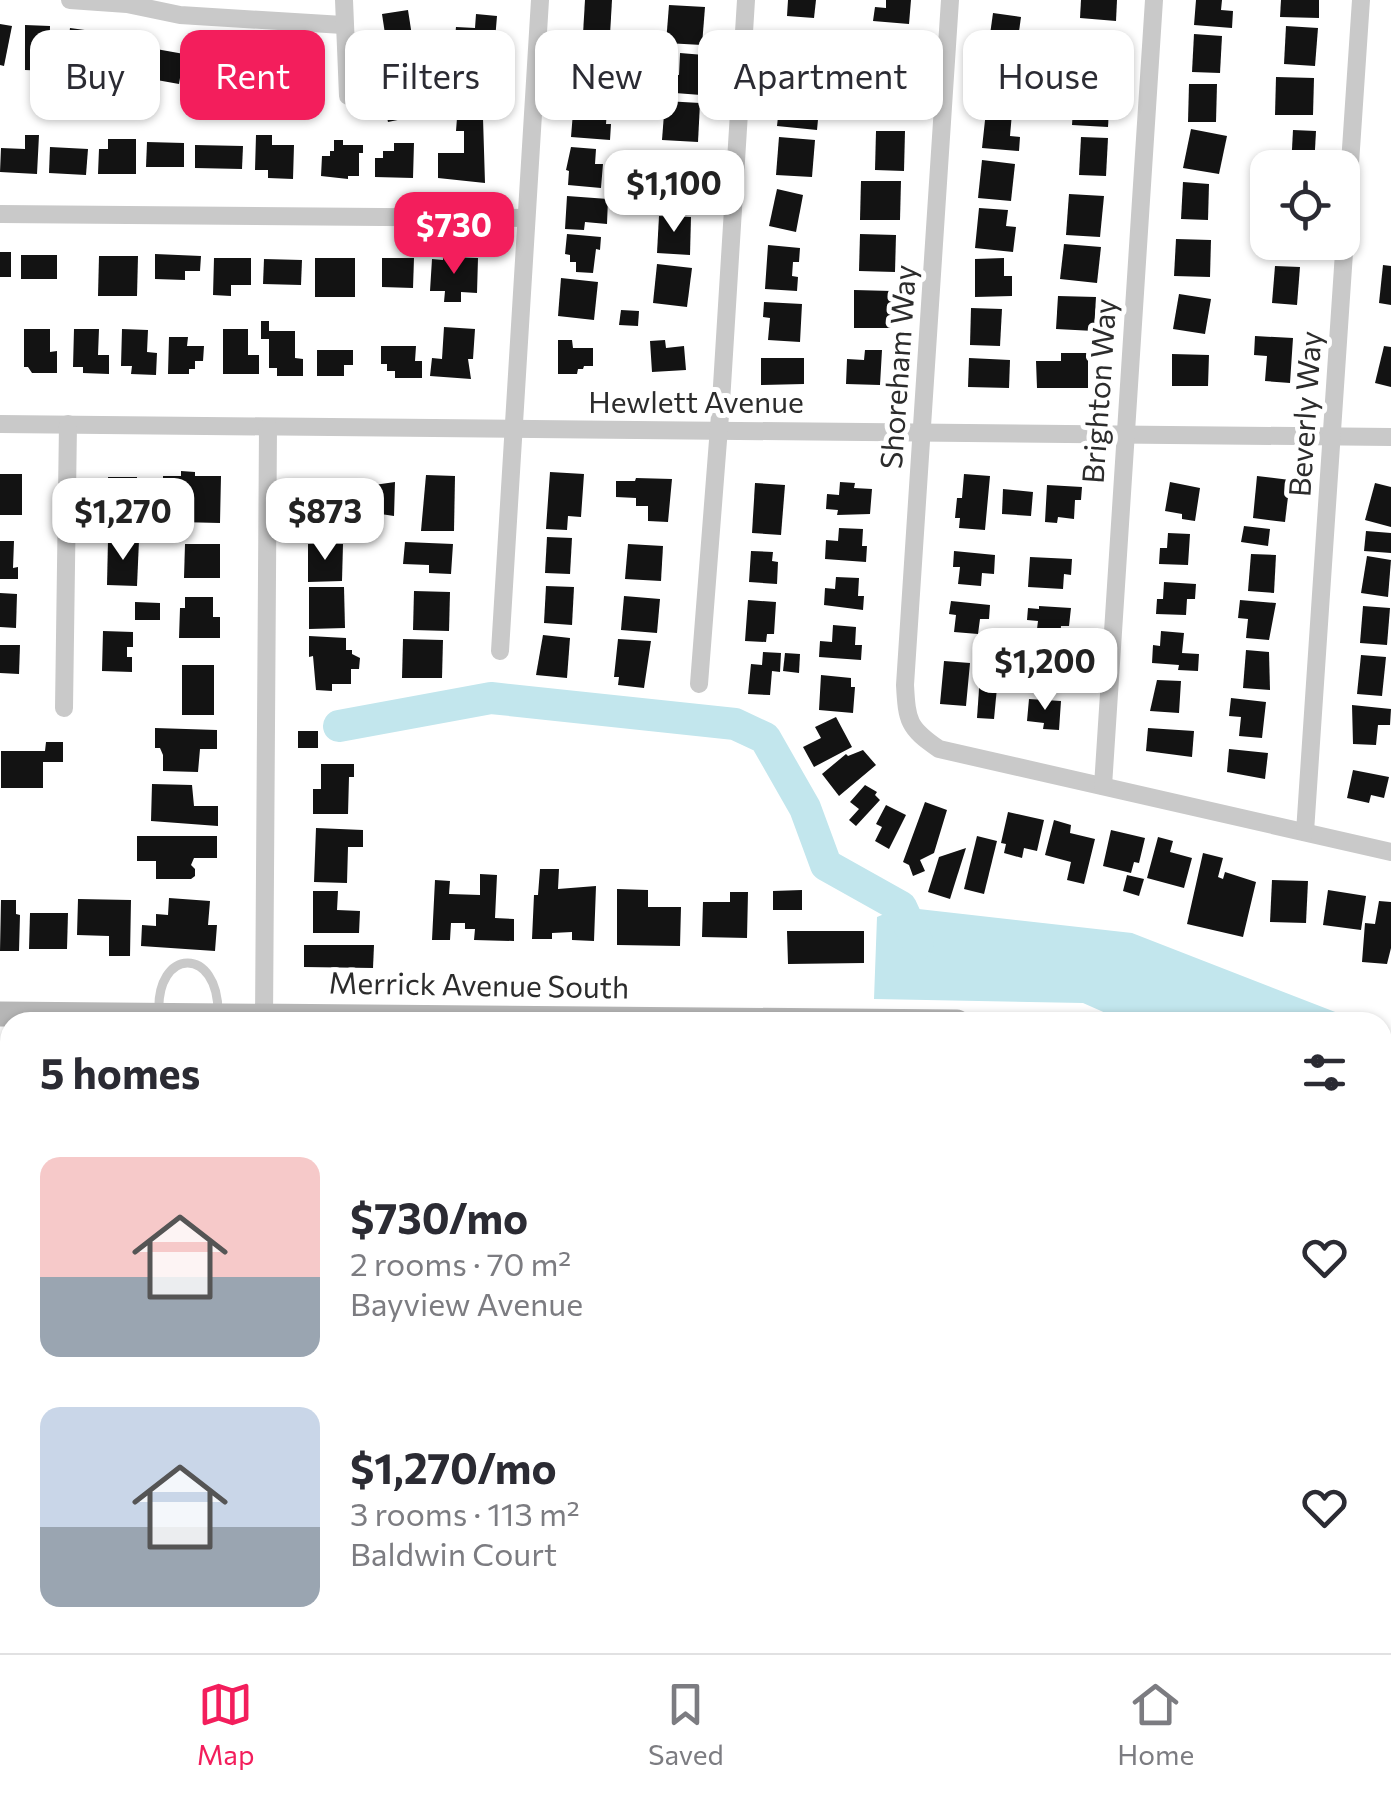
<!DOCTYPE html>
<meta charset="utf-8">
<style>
:root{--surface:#fff;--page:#f7f7f7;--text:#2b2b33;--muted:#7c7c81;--line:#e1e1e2;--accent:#f31e5c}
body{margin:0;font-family:Commissioner,sans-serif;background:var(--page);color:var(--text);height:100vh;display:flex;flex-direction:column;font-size:38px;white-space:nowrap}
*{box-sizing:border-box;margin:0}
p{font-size:32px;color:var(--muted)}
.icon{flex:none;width:55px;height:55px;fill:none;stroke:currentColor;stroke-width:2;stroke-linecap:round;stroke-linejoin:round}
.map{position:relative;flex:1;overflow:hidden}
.details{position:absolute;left:0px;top:1012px;width:1392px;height:642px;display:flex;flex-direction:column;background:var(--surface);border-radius:30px 30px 0 0;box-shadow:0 2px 8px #0004}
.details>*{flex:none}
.top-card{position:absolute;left:30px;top:30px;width:1332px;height:90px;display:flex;gap:20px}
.fabs{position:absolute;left:1250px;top:150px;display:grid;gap:20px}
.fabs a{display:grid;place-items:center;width:110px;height:110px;border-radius:20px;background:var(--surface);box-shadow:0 2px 8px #0004;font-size:50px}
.price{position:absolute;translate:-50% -85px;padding:0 22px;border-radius:20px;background:#fff;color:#222;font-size:32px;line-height:65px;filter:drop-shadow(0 2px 5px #0008)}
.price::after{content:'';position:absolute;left:50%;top:60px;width:30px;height:22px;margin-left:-15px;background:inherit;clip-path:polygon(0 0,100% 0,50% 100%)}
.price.active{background:var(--accent);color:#fff}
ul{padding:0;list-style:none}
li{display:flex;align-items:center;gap:30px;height:250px;padding:0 40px}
li span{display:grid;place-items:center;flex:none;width:280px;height:200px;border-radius:20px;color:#555}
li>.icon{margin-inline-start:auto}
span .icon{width:120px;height:120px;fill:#fffc;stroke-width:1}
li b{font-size:42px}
h2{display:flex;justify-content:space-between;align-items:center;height:120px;padding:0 40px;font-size:42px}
.tag{padding:0 35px;border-radius:20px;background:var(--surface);box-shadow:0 2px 8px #0004;font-size:35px;line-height:90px}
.tag.active{background:var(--accent);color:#fff}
.menu{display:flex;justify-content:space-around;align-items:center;height:140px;border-top:2px solid var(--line);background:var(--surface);font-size:28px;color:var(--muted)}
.menu a{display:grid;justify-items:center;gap:5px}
.menu .active{color:var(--accent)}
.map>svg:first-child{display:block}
</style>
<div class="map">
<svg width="1391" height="1653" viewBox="0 0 1391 1653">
<rect width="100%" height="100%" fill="#fff"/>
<polygon fill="#c2e6ed" points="901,907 1132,933 1361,1022 1126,1022 1083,1003 874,999 877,917"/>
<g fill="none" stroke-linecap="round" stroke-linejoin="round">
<polyline stroke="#c2e6ed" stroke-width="32" points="339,726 491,698 735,724 765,738 805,808 826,865 901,907 918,944"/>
</g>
<g fill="#131313">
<polygon points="585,0 612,0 610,35 583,34"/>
<polygon points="788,0 816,0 814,18 787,16"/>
<polygon points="886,0 911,0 909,24 873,21 875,7 886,8"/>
<polygon points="1081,0 1117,0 1116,21 1080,18"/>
<polygon points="1196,0 1222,0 1221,10 1233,11 1232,28 1194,25"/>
<polygon points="1281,0 1319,0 1319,18 1280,17"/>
<polygon points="669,5 705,7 702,45 666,43"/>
<polygon points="408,10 416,62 390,67 382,14"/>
<polygon points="993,13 1021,17 1016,53 988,49"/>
<polygon points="476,14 497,16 494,52 461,49 462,38 455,37 456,27 475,28"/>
<polygon points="0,24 12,26 4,66 0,65"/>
<polygon points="25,25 50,26 49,71 25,70"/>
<polygon points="1286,26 1318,28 1315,66 1284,64"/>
<polygon points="70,28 92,31 87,71 65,68"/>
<polygon points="111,31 132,32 128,81 106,79"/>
<polygon points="907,33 909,69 882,71 880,35"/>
<polygon points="1194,34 1222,36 1220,73 1192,72"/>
<polygon points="1089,36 1117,42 1109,81 1068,72 1070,60 1083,63"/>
<polygon points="786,40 827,48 819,82 779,73"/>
<polygon points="583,46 621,47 621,85 587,85 588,62 583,62"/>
<polygon points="145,47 184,54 179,84 140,77"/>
<polygon points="680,53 704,55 701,95 662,92 663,74 679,75"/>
<polygon points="190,59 229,64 227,89 188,87"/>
<polygon points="993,61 1015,65 1011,87 1024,89 1022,102 986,95"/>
<polygon points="467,64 494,66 492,103 464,101 465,93 461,93"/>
<polygon points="266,65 294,67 288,107 263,105"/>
<polygon points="402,73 412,117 388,122 378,79"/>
<polygon points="1276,77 1314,78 1313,115 1275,115"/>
<polygon points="878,82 907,83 905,120 876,119"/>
<polygon points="1189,84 1217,84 1216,122 1188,122"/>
<polygon points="781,88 801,90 800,97 820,99 817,130 777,126"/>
<polygon points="1074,90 1110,92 1108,127 1072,125"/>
<polygon points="574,100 601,102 601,110 607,110 606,124 611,124 610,140 571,137"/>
<polygon points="665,101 700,103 698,142 662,140"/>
<polygon points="986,111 1012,113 1010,136 1020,137 1019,151 982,148"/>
<polygon points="457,118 483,118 485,183 438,178 438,153 464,153 464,131 456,131"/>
<polygon points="1191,129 1227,136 1219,174 1183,168"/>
<polygon points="1293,130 1316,131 1314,168 1291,168"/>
<polygon points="876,131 905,131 904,171 875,170"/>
<polygon points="25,135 39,135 37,174 0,172 1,148 25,149"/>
<polygon points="256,135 272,135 272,145 294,145 293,179 268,178 268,170 255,170"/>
<polygon points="779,137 815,140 812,177 776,175"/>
<polygon points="1081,137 1108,138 1106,176 1079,175"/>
<polygon points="108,139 136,139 136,174 98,174 99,149 108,149"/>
<polygon points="334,140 343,140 343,145 363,145 363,153 359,153 359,176 348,176 348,179 321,176 322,156 330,156 330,151 334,151"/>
<polygon points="147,142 184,143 184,167 146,167"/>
<polygon points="394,143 414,143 413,178 375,177 375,158 383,158 383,151 394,151"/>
<polygon points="195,145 243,146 242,169 195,168"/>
<polygon points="50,147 88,149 86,175 49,173"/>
<polygon points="571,147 596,149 595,164 603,164 601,188 568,185 569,171 566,170"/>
<polygon points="982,160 1015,164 1011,201 978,198"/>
<polygon points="652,162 694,165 691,207 671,205 672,193 650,191"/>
<polygon points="861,181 901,181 900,220 860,220"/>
<polygon points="1183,182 1209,184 1208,220 1181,219"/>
<polygon points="777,189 803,195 796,232 769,226"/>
<polygon points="1069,194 1104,196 1100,237 1066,235"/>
<polygon points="567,196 608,199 607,224 585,222 584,230 565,229"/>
<polygon points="979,208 1008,210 1006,226 1016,227 1013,252 975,248"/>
<polygon points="659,216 691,217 690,255 657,253"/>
<polygon points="567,234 601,237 600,250 596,249 593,273 576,272 576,262 570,262 570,255 565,254"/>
<polygon points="860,234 896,235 895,272 859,271"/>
<polygon points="1176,239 1211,240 1210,277 1174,276"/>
<polygon points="1064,244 1101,247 1097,283 1060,279"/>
<polygon points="768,245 800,248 799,262 793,262 792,276 798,277 797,291 765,289"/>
<rect x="0" y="252" width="11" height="25"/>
<polygon points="155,254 201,256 200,271 185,271 185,280 155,279"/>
<rect x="21" y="255" width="36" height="24"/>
<polygon points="99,256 138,256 137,296 98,296"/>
<polygon points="443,257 478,258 477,293 461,292 461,302 444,302 445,291 430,291 432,259 443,260"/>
<polygon points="214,258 251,258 251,285 231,285 231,296 213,295"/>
<rect x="315" y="258" width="40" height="39"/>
<polygon points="382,258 414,258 413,288 382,287"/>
<polygon points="1004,258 1004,276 1012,276 1012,296 975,297 975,259"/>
<polygon points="264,259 302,260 301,285 263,284"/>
<polygon points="657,264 692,268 687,307 653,303"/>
<polygon points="1383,265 1391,266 1391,305 1379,303"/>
<polygon points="1275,266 1300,267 1297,305 1272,303"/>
<polygon points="561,278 598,282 594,320 558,316"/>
<polygon points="854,290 892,291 891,328 854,328"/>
<polygon points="1179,294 1211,299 1205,334 1173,329"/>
<polygon points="1058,296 1096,297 1094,331 1056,329"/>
<polygon points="764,302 802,304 800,342 768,340 770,318 763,317"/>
<polygon points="971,308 1002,309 1000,346 970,345"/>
<polygon points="621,310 639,311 638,326 619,325"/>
<polygon points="261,321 269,321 269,331 295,331 295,358 303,359 303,376 277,376 277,368 269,368 269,339 261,339"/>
<polygon points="444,327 475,329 473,359 468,359 471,379 430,376 432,358 442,359"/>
<polygon points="24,329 50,329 50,352 57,351 57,373 32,373 28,367 24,367"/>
<polygon points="74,329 99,329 98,355 109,355 109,374 83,373 83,367 73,367"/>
<polygon points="122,329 148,330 147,352 157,353 156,375 131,374 132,366 121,366"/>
<polygon points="223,329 248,329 248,355 259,355 259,374 223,374"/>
<polygon points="1255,336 1293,338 1290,383 1265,381 1267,356 1254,355"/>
<polygon points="169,337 188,337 187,346 204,346 203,361 195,361 195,369 189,369 189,374 168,374"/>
<polygon points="558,340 572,340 573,348 593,348 593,366 584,366 583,369 578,369 577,374 558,374"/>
<polygon points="665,340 666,348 684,346 686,370 652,372 650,341"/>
<polygon points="381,346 416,346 415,361 422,361 422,378 395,378 395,371 387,371 387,364 381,364"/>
<polygon points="1384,346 1391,347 1391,387 1375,383"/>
<polygon points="317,350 353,350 353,365 344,365 344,376 317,376"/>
<polygon points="865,350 882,350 880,385 846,384 847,359 864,360"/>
<polygon points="1061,353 1088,353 1088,388 1037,388 1036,361 1061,361"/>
<polygon points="1172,354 1209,355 1208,386 1172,386"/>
<polygon points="761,358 804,358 804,384 761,385"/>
<polygon points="969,358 1010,360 1009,388 968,387"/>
<polygon points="181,471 195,472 195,476 221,476 220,523 179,522 180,499 163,499 163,476 181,476"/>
<polygon points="550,472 584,474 581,517 568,516 567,530 546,529"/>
<rect x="0" y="474" width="22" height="41"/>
<polygon points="964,474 990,476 985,530 959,528 960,518 955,518 957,498 962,498"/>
<polygon points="426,475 455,476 454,531 421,531"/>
<polygon points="1257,476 1290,480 1285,522 1253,518"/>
<polygon points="108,477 137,477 136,516 110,515"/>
<polygon points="313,478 335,479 334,517 309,516"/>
<polygon points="636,478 672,479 668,522 648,521 648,506 636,506 636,498 616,497 616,481 635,481"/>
<polygon points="350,480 367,481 367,486 395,482 394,516 374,513 374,518 365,518 365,512 349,512"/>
<polygon points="840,482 855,483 854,488 872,489 870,514 837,515 838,510 826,509 827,494 839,495"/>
<polygon points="1170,482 1200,488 1195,521 1182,519 1182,514 1165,511"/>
<polygon points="755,483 785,485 781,535 752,533"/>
<polygon points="1375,483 1391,487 1391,527 1365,520"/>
<polygon points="1047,485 1082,487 1081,500 1075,500 1074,519 1058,517 1057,523 1045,522"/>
<polygon points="1003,489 1033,492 1031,516 1002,514"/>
<polygon points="1244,526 1270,529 1268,546 1241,542"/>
<polygon points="839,528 863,529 862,546 867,546 866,562 825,559 826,540 838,541"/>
<polygon points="1366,531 1391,533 1391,553 1364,551"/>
<polygon points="1168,533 1190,534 1188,565 1159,564 1160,548 1167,548"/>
<polygon points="547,537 572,538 570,574 545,573"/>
<polygon points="108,540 139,540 137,586 107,585"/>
<polygon points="0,541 14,541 13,568 18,567 18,579 0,579"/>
<polygon points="405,542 453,544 451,574 429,573 429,565 403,564"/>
<polygon points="185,544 220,544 220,578 184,578"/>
<polygon points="308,544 343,544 342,581 308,582"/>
<polygon points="628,544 663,546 661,581 625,579"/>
<polygon points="751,551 773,552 772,561 778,562 777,584 749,582"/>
<polygon points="954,551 995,555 994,574 982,573 981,586 958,584 960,567 953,567"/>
<polygon points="1251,554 1276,555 1274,593 1248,591"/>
<polygon points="1367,556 1391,560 1388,597 1361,593"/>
<polygon points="1030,557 1072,559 1071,575 1064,574 1063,589 1028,587"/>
<polygon points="836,577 859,578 858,596 864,596 863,610 824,605 825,588 835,589"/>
<polygon points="1164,582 1196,584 1195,599 1187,599 1186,615 1156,614 1157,599 1163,599"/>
<polygon points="546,586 574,587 572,625 544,623"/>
<polygon points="309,587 344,587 345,628 309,629"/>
<polygon points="414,591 450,592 449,631 413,630"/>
<polygon points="0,593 17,594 16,628 0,627"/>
<polygon points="624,596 660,599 657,633 621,630"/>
<polygon points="185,597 213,597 213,617 220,617 220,638 179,638 180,608 185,608"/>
<polygon points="748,600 776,602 774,634 767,634 766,642 745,641"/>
<polygon points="1240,600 1276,603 1269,640 1246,638 1248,619 1238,618"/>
<polygon points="951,601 990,605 989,619 980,619 978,634 954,632 956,615 949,614"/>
<polygon points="135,602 160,603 160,620 135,620"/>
<polygon points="1039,606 1071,608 1069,626 1061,626 1060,639 1036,637 1038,621 1027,620 1028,608 1039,609"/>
<polygon points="1363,606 1390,608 1387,645 1360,643"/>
<polygon points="833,625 856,627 855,645 862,645 861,660 819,657 820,641 832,642"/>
<polygon points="103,631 133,632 133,647 127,647 127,657 132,657 132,672 102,671"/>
<polygon points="1161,631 1184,633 1182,653 1199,654 1198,671 1178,670 1179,665 1152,663 1153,645 1160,646"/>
<polygon points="543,635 570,638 567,678 536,675"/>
<polygon points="309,636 346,638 346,650 352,650 352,654 360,658 359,669 351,669 351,684 332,684 332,691 316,690 313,656 309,657"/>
<polygon points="403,639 443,640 442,678 402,678"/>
<polygon points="618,639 651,641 644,688 618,685 619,677 614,677"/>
<polygon points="0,645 20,645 19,674 0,673"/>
<polygon points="1246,650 1269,652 1270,690 1243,688"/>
<polygon points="763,652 781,653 780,672 772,671 770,695 748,694 751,664 762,665"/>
<polygon points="1028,652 1062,655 1059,692 1036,690 1038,670 1026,669"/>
<polygon points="785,653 800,654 799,673 783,671"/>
<polygon points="1361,655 1386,657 1382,696 1357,694"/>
<polygon points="944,661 970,663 966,706 940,704"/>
<rect x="182" y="665" width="32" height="50"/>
<polygon points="821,675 851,678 851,687 855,687 853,713 819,710"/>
<polygon points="980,675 998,677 994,719 977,718"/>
<polygon points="1157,680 1181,681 1179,713 1150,711"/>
<polygon points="1231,698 1266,702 1262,738 1239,736 1241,717 1229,716"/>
<polygon points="1029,699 1061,701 1059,730 1043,729 1044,723 1027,721"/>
<polygon points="1352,705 1391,709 1390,725 1378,725 1376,745 1353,744"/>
<polygon points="836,717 852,747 814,767 803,747 821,738 815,727"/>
<polygon points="155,728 217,730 217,749 200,749 198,772 163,771 163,755 160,748 155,748"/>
<polygon points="1148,728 1194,731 1192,757 1146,751"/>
<rect x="298" y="731" width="20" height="17"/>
<polygon points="46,742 63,742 63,762 43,762 43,788 1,788 1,751 45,751"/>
<polygon points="1229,749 1268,753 1265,779 1227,772"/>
<polygon points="863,750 876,765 839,796 822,774 846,754 848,756"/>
<polygon points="321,764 354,764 354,777 349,777 348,814 313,814 313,789 321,789"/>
<polygon points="1353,770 1389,777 1384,798 1371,795 1369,803 1347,798"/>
<polygon points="152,784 192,785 194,806 218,806 218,826 151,821"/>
<polygon points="865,785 877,792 875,795 880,800 856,826 849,820 859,809 850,802"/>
<polygon points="925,802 947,810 934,853 920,860 925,871 913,876 909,865 903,862"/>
<polygon points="886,805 906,815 889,849 875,841 882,827 876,824"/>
<polygon points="1008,812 1044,820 1037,851 1024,848 1022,858 1004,853 1006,844 1001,843"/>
<polygon points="1054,820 1071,825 1070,833 1095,839 1084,884 1067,880 1071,862 1045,855"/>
<polygon points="316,828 363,830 363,847 348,847 347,883 314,882"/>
<polygon points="1111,830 1145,838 1139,863 1134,862 1131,873 1103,866"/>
<polygon points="137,836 217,836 217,858 194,858 191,865 195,869 195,876 191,879 156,879 156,861 137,861"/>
<polygon points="977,836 997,841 984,894 964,889"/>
<polygon points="1158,837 1173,841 1170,852 1192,858 1184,888 1147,878"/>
<polygon points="966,848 950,899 928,892 939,857"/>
<polygon points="1203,853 1223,858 1218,877 1223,879 1225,872 1256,882 1243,937 1187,924"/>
<polygon points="540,869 559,869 558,889 596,886 594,941 572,940 572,932 552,933 552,939 532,939 534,895 538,895"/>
<polygon points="480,874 497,875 495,918 514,919 514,941 474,940 475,929 465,929 465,923 451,923 450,940 432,940 435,880 450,881 449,894 480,895"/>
<polygon points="1127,875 1144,879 1139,896 1123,891"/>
<polygon points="1272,880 1308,881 1306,923 1270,922"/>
<polygon points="617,889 648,890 648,907 681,907 680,946 617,945"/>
<polygon points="802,890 802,910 773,910 773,891"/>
<polygon points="1328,890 1366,896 1361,930 1323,925"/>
<polygon points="313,891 338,891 337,910 360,911 359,933 313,933"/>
<polygon points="730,892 748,892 747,938 702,937 703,902 730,902"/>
<polygon points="169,898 210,901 208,925 217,925 215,951 141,946 142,925 156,926 156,914 168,915"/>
<polygon points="78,899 131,900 130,956 109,956 109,936 77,935"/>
<polygon points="1,900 16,900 16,914 20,915 19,951 0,951"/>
<polygon points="1379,901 1391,902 1391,948 1387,964 1362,962 1365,923 1375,924"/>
<polygon points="30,913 68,913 67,949 29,949"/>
<polygon points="787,931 864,931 864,963 788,964"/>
<polygon points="304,945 374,945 373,968 304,967"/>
<polygon points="1382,1175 1391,1178 1391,1217 1382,1214"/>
<polygon points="243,1645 261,1645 295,1653 242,1653"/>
<polygon points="844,1645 881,1646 881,1653 844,1653"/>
</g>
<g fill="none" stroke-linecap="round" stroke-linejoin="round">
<path stroke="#c9c9c9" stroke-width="9" d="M159,1014C155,947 219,945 218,1014"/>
<g stroke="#c9c9c9" stroke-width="18">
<polyline points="70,0 127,4 180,15 343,25"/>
<polyline points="344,0 348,96"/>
<path d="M950,0L905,685C907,721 908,728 939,749L1391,852"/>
<polyline points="0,214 525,218"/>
<polyline points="0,424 1391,437"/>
<polyline points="500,651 540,0"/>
<polyline points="699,684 721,402 746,0"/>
<polyline points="64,708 68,424"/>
<polyline points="1103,786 1154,0"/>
<polyline points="1305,832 1361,0"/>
<polyline points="264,1022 268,427"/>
<polyline points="1382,1257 1391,1260"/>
<polyline points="1382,1579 1391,1582"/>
<polyline points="185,1653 188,1645"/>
<polyline points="617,1653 619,1645"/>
<polyline points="926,1653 926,1645"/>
</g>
<polyline stroke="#b6b6b6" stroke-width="25" points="0,1014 957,1022"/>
</g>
<g text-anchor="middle" stroke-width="10" stroke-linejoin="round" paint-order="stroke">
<g font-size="30" fill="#2c2c2c" stroke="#fff">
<text transform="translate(899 367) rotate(-86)" y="10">Shoreham Way</text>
<text transform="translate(1100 391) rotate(-86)" y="10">Brighton Way</text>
<text x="696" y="413">Hewlett Avenue</text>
<text transform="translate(1306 414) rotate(-86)" y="10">Beverly Way</text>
<text transform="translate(479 986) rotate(1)" y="10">Merrick Avenue South</text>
</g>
</g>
</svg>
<div class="fabs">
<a><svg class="icon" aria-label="locate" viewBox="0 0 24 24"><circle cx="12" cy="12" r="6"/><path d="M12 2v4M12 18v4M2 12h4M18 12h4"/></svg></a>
</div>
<b class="price" style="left:674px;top:235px">$1,100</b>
<b class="price active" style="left:454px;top:277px">$730</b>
<b class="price" style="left:123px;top:563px">$1,270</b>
<b class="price" style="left:325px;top:563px">$873</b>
<b class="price" style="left:1045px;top:713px">$1,200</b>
<div class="top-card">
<a class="tag">Buy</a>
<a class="tag active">Rent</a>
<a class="tag">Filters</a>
<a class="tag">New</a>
<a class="tag">Apartment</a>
<a class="tag">House</a>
</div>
<section class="details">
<h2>5 homes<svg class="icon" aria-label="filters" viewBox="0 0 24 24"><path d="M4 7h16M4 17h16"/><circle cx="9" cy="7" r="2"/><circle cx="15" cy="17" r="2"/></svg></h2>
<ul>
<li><span style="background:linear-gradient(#f6c9c9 60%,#9aa5b1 0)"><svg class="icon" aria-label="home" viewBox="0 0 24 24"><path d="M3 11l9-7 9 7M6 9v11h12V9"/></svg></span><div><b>$730/mo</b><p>2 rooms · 70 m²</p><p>Bayview Avenue</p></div><svg class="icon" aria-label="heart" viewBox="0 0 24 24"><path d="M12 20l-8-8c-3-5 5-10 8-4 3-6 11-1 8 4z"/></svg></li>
<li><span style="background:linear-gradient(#c9d6e8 60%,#9aa5b1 0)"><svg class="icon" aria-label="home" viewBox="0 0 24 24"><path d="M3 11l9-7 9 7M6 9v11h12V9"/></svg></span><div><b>$1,270/mo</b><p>3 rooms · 113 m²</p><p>Baldwin Court</p></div><svg class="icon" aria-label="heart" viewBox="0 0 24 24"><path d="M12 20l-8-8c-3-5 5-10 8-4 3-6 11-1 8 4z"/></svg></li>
</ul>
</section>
</div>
<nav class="menu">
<a class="active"><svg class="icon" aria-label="map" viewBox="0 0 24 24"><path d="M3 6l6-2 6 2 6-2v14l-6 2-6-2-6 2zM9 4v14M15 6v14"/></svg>Map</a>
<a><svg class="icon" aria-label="saved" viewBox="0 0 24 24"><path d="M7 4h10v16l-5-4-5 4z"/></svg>Saved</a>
<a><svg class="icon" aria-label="home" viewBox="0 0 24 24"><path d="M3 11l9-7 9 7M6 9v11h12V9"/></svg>Home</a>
</nav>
